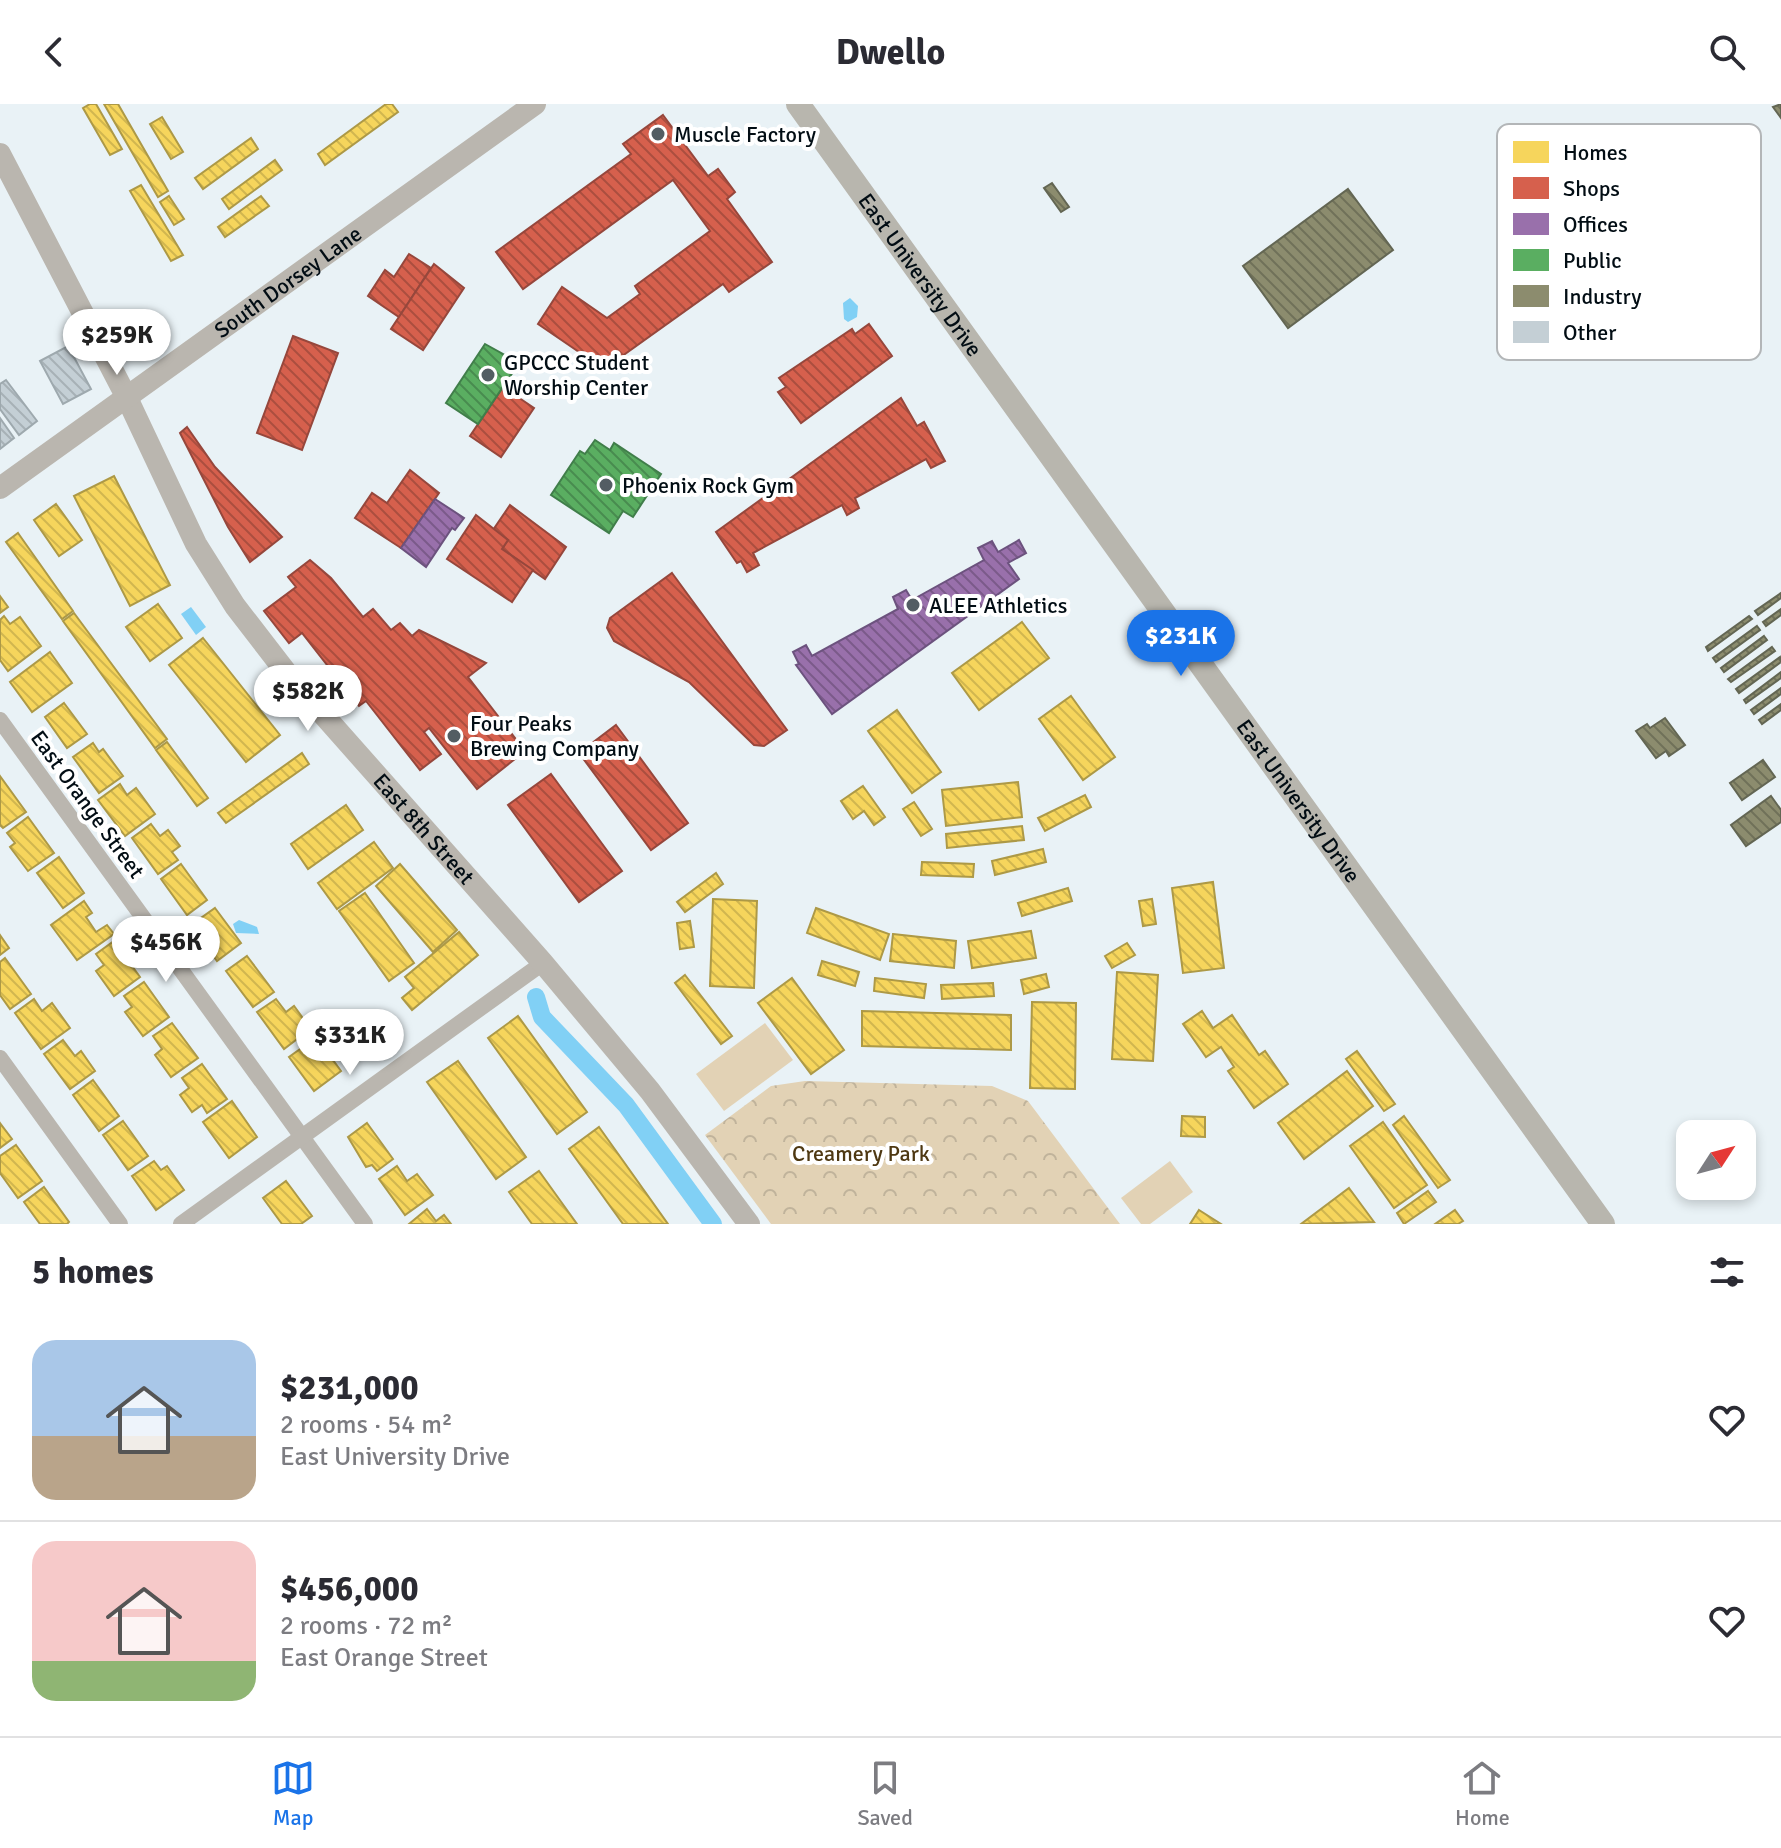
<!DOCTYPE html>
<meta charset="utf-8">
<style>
:root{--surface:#fff;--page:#f7f7f7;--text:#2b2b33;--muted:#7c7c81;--line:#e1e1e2;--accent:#1a73e8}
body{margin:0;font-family:Signika,sans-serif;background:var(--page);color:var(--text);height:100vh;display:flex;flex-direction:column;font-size:30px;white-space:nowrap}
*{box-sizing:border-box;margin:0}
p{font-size:26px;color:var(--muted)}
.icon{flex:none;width:44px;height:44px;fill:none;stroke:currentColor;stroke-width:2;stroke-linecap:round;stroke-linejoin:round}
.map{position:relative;height:1120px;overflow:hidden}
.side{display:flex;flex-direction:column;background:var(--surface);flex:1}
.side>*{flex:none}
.needle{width:52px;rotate:54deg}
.fabs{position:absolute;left:1676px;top:1016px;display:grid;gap:16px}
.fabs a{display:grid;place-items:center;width:80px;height:80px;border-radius:16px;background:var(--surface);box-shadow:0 4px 12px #0003;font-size:40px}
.price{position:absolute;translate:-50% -68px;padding:0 18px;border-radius:28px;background:#fff;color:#222;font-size:26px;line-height:52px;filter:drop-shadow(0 2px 4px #0008)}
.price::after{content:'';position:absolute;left:50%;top:48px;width:24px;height:18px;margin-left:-12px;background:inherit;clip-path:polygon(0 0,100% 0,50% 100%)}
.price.active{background:var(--accent);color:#fff}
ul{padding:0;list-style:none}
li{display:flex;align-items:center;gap:24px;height:200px;padding:0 32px}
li+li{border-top:2px solid var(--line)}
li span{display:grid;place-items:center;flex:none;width:224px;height:160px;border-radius:24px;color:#555}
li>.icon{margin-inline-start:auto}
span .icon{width:96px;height:96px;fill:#fffc;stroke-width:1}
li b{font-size:34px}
h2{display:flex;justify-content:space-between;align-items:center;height:96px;padding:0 32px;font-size:34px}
header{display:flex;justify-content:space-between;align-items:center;height:104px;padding:0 32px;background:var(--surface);font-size:36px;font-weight:700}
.dock{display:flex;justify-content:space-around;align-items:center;height:112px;border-top:2px solid var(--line);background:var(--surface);font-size:22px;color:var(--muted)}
.dock a{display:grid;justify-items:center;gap:4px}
.dock .active{color:var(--accent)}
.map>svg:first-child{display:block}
</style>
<header><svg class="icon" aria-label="back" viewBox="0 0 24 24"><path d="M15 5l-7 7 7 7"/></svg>Dwello<svg class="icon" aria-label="search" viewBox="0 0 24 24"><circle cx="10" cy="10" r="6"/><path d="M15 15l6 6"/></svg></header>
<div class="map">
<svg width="1781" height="1120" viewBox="0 0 1781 1120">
<defs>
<pattern id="park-crowns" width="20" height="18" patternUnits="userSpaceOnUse" patternTransform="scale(2)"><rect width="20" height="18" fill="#e2d2b5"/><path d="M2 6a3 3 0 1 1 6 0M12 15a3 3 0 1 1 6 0" fill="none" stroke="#c0b39b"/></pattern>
<pattern id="homes-back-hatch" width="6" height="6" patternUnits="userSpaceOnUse" patternTransform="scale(2)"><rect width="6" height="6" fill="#f6d55c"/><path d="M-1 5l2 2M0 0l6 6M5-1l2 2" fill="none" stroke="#d1b64f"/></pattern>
<pattern id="shops-back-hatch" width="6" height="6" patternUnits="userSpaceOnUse" patternTransform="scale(2)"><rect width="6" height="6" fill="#d6604d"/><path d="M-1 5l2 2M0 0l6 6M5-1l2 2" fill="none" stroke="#ab4e3f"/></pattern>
<pattern id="offices-back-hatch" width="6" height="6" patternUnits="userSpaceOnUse" patternTransform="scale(2)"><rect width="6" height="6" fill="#9970ab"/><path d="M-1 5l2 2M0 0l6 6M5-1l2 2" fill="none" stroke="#7b5a8a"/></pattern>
<pattern id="public-back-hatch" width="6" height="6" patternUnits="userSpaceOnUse" patternTransform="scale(2)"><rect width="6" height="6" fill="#5aae61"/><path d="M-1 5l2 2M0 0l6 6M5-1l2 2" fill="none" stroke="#488c4f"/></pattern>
<pattern id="industry-back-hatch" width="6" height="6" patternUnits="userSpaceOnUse" patternTransform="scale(2)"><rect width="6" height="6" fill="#8c8c6e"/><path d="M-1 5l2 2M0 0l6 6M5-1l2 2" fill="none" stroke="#707159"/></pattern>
<pattern id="building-back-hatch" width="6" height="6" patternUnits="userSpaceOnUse" patternTransform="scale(2)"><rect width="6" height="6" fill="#c4cfd5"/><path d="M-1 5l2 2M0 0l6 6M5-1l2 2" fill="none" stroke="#a7b1b6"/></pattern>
</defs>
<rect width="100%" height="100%" fill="#e9f2f6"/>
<g fill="#e2d2b5">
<polygon points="765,919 793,956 724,1007 696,970"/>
<polygon points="1170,1057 1193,1088 1150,1120 1141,1120 1121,1094"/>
</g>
<polygon fill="url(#park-crowns)" points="805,977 992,982 1028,997 1120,1120 771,1120 705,1031 771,982"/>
<g fill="#81d0f5">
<polygon points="850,194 858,202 857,213 848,218 844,215 843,199"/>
<polygon points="191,503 206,523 196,531 181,510"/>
<polygon points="239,816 257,823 259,830 236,829 233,820"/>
</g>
<g fill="url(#homes-back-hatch)" stroke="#ad9946" stroke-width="2">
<polygon points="90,0 96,0 122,45 110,51 83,4"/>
<polygon points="104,0 118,0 168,87 158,93"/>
<polygon points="386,0 392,0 398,8 325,61 318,50"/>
<polygon points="162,13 183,48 171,55 150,20"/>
<polygon points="251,34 258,45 203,85 195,74"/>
<polygon points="275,56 282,66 229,105 222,95"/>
<polygon points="141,81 183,151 171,157 130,87"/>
<polygon points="169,92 184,115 174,121 160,98"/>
<polygon points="261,92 269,102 225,133 218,123"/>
<polygon points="114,372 170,481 130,502 74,392"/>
<polygon points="56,400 82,436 59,452 34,416"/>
<polygon points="18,429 73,507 62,515 6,438"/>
<polygon points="0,492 8,503 0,509"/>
<polygon points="158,500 182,534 150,557 126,523"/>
<polygon points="74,509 167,635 155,644 63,517"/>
<polygon points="4,512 10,520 20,513 41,542 8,567 0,556 0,516"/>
<polygon points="1022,518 1049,554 979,606 952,569"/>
<polygon points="203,534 280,631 246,658 169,561"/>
<polygon points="50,548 72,579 32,608 10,578"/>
<polygon points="1071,592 1115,653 1083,676 1039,615"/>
<polygon points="64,599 87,630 67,644 45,613"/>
<polygon points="897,606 941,668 912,689 868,627"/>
<polygon points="167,638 208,694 197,702 156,646"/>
<polygon points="93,639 99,648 103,645 123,672 99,689 73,653"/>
<polygon points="302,649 309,660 226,719 218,709"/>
<polygon points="0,672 26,708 3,724 0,721"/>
<polygon points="1018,678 1022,713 946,722 942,686"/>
<polygon points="120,680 127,691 136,684 155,710 125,732 98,696"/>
<polygon points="863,682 885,713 874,721 864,707 853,715 841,697"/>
<polygon points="1085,691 1091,703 1045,727 1038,714"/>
<polygon points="914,698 932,725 921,732 903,705"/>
<polygon points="346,701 363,726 308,765 291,740"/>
<polygon points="28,713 54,749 28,767 10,743 15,739 7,729"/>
<polygon points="151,720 160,732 168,726 180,742 172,748 178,756 158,770 132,734"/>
<polygon points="1022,722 1024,736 947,744 946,730"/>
<polygon points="374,738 393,764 337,805 318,779"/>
<polygon points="1043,745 1046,758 995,771 992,757"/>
<polygon points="59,753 84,789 63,804 37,769"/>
<polygon points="922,758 974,760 973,773 921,771"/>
<polygon points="181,760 207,796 187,811 161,775"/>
<polygon points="400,760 457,826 433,848 376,782"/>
<polygon points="716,769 723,780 685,808 677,798"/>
<polygon points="1213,778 1224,864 1183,869 1172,784"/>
<polygon points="1068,784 1072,797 1022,812 1018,799"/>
<polygon points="365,789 414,859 389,877 339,807"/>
<polygon points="713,795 757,797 754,884 710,882"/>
<polygon points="1152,795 1156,820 1143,822 1139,797"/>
<polygon points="84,797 92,809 86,813 96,828 107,821 114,830 77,856 51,821"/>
<polygon points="215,804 241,839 217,857 191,821"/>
<polygon points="816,804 889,830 880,856 807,829"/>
<polygon points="690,817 694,843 680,845 677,819"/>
<polygon points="1031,827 1036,854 972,864 968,837"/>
<polygon points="459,828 478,851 412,906 402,894 414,884 405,873"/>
<polygon points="893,830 956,837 954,864 890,857"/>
<polygon points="0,831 9,844 0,851"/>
<polygon points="114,837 140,873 114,892 96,867 104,861 96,850"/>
<polygon points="1127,839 1135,851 1112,864 1105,852"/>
<polygon points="247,852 274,888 253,903 226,867"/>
<polygon points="5,854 31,890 10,905 0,891 0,858"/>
<polygon points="822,857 859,868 855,882 818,871"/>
<polygon points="1117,868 1158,871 1153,957 1112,955"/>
<polygon points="1046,870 1049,883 1024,890 1021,876"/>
<polygon points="685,871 732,932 721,940 675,879"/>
<polygon points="792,874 844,946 811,970 758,899"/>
<polygon points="875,874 926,880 924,894 874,887"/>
<polygon points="144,878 169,913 143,932 125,908 132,903 124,892"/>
<polygon points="993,879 994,892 942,895 941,881"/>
<polygon points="34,895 42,907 52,899 70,924 41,945 15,909"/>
<polygon points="276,895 286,908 294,902 305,917 299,921 305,929 284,945 257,908"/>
<polygon points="1032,898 1076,899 1075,985 1030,984"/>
<polygon points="862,907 1011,911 1011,946 862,942"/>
<polygon points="1202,907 1213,924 1232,911 1259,951 1265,947 1288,980 1254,1004 1228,967 1234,963 1221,943 1206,953 1183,920"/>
<polygon points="518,912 587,1008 557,1030 488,934"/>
<polygon points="172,919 198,954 171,973 155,951 162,945 153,932"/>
<polygon points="63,936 75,952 81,947 95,967 70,985 44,950"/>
<polygon points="307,940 316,951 325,945 341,967 314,987 289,953"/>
<polygon points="1357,947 1395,1000 1384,1007 1346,955"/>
<polygon points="458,957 526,1053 496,1075 427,978"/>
<polygon points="202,960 227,995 207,1009 202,1001 192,1008 180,991 189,984 182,974"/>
<polygon points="1347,967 1373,1002 1304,1055 1278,1019"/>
<polygon points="93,976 119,1012 99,1027 73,991"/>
<polygon points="232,997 257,1033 229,1054 203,1018"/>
<polygon points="1182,1012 1205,1013 1205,1033 1181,1032"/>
<polygon points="1404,1012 1450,1076 1438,1084 1393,1021"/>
<polygon points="123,1017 148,1052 128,1066 103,1031"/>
<polygon points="1383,1018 1427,1081 1394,1104 1350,1042"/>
<polygon points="0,1019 12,1035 0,1044"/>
<polygon points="367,1019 393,1055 377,1067 372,1061 366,1063 348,1033"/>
<polygon points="599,1023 668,1120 623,1120 569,1045"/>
<polygon points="16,1041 42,1077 18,1094 0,1069 0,1052"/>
<polygon points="154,1057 161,1066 167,1062 184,1086 156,1106 132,1072"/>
<polygon points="397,1062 407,1077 417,1070 433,1091 405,1111 379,1075"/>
<polygon points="539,1067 577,1120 532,1120 509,1088"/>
<polygon points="286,1077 312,1112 301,1120 282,1120 263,1094"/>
<polygon points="44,1083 69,1118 67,1120 40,1120 24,1098"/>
<polygon points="1349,1084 1374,1118 1301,1120"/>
<polygon points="1428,1087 1436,1098 1404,1120 1397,1109"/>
<polygon points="427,1105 436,1117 444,1111 451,1120 409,1120"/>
<polygon points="1199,1106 1221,1120 1190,1120"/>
<polygon points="1455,1106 1463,1117 1458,1120 1435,1120"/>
</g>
<g fill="url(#shops-back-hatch)" stroke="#96473c" stroke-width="2">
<polygon points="663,11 708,72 718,65 735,88 727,95 772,158 729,188 723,180 604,265 538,220 562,183 607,214 640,190 635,182 710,127 673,76 523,185 496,148 631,50 623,40"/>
<polygon points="409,150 431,164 399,213 368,192 385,166 394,173"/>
<polygon points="434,160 464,184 423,246 391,225"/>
<polygon points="869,220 892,252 801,319 778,288 786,283 779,274 852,225 855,230"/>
<polygon points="293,232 338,249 302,346 257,329"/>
<polygon points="503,283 534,304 501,353 470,332"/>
<polygon points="901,294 917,322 924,318 945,357 931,364 926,355 855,394 859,404 847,411 842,401 753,449 759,461 747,468 741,457 737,459 716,428"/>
<polygon points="187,323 215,363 282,433 250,458 228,423 180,329"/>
<polygon points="410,366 439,389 401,444 355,414 372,389 387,399"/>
<polygon points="510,401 566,443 545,475 502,445 508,436 493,426"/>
<polygon points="476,411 508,436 502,445 533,466 512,498 447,455"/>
<polygon points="310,456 331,474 363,513 373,505 391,526 400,519 412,532 419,526 486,559 468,573 525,647 477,685 429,624 424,628 441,650 420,666 366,597 359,602 302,529 289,539 264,507 296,483 288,473"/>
<polygon points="672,469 787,626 764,642 754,641 689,578 614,537 607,524 610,514"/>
<polygon points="616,621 688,719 651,746 579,649"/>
<polygon points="551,670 622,767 579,798 508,701"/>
</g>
<g fill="url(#offices-back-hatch)" stroke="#6c527e" stroke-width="2">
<polygon points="435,395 464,414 455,426 452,424 426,463 401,444"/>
<polygon points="1019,436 1026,449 1008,459 1019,475 832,610 796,561 799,560 793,548 806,541 812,552 898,505 893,493 906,486 912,496 984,456 978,444 992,437 998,448"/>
</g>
<g fill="url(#public-back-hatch)" stroke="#407e4a" stroke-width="2">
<polygon points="485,240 519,259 478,320 446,299"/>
<polygon points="595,336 610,346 614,339 661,370 633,413 623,407 609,429 551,391 580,347 585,350"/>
</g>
<g fill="url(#industry-back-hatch)" stroke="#636653" stroke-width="2">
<polygon points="1781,0 1781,14 1773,3"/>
<polygon points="1052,79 1069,103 1061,108 1044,84"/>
<polygon points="1348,85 1393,146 1288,224 1243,162"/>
<polygon points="1781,489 1781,494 1758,511 1755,507"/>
<polygon points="1781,505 1781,511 1766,522 1763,518"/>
<polygon points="1749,512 1752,515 1708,547 1706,543"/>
<polygon points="1757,522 1760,526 1716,558 1713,554"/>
<polygon points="1764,532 1767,536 1724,568 1721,564"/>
<polygon points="1772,543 1775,547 1731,578 1728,575"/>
<polygon points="1780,553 1781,558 1739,589 1736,585"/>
<polygon points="1781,568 1781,574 1746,599 1744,596"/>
<polygon points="1781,584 1781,590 1754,610 1751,606"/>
<polygon points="1781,600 1781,606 1762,620 1759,616"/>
<polygon points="1665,614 1685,641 1669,652 1666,647 1656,654 1636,627 1647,620 1650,624"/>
<polygon points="1763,656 1775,673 1742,696 1730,679"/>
<polygon points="1771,692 1781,706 1781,718 1746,742 1731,721"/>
</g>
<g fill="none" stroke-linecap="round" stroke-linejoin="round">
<polyline stroke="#81d0f5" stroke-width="18" points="536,893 542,913 626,1001 713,1120"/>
</g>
<g fill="url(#building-back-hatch)" stroke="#9ea9ae" stroke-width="2">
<polygon points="68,242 91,285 63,300 40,257"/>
<polygon points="6,276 37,317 19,331 0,305 0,280"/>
<polygon points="0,314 14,334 0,345"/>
</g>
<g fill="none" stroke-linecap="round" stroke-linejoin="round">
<g stroke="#bab6af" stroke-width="16">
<polyline points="0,616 365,1120"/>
<polyline points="0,954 120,1120"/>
<polyline points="181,1120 543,859"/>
</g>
<g stroke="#bab6af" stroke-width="22">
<path id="s1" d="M0,50L127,294L196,440L235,502L289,572L543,859L650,987L749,1120"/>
<path id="s2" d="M0,384L535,0"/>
</g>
<path stroke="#b8b6ae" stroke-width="24" id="s3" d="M798,0L1603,1120"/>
</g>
<g fill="#535d63" stroke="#fff" stroke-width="3">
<circle cx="658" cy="30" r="8"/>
<circle cx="488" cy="271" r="8"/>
<circle cx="606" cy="381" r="8"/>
<circle cx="913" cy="501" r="8"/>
<circle cx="454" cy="632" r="8"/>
</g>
<g text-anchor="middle" stroke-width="8" stroke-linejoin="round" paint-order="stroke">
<g font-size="22" fill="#020d14" stroke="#fff" text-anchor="start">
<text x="674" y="38">Muscle Factory</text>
<text x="504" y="266">GPCCC Student<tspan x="504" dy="25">Worship Center</tspan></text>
<text x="622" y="389">Phoenix Rock Gym</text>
<text x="929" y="509">ALEE Athletics</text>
<text x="470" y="627">Four Peaks<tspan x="470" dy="25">Brewing Company</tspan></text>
</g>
<g font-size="22" fill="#020d14" stroke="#fff">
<text dy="8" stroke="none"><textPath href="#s3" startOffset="210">East University Drive</textPath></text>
<text dy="8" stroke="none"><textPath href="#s2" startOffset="354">South Dorsey Lane</textPath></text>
<text dy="8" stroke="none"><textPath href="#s3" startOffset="858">East University Drive</textPath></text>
<text transform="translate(88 700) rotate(54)" y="8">East Orange Street</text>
<text dy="8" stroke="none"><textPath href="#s1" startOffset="802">East 8th Street</textPath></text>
</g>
<g font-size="22" fill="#4e3812" stroke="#fff">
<text x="861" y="1057">Creamery Park</text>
</g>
</g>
<rect x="1497" y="20" width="264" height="236" rx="12" fill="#fff" stroke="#b3b6b8" stroke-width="2"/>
<rect x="1513" y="37" width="36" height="22" fill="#f6d55c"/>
<rect x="1513" y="73" width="36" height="22" fill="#d6604d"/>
<rect x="1513" y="109" width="36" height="22" fill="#9970ab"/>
<rect x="1513" y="145" width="36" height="22" fill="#5aae61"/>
<rect x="1513" y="181" width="36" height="22" fill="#8c8c6e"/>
<rect x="1513" y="217" width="36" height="22" fill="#c4cfd5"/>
<g font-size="22" fill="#020d14">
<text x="1563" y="56">Homes</text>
<text x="1563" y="92">Shops</text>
<text x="1563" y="128">Offices</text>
<text x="1563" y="164">Public</text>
<text x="1563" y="200">Industry</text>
<text x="1563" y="236">Other</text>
</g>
</svg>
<div class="fabs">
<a><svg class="needle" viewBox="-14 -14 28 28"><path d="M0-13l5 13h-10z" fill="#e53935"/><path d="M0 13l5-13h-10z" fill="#7c7c81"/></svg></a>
</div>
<b class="price" style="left:117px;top:273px">$259K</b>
<b class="price active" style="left:1181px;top:574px">$231K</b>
<b class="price" style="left:308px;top:629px">$582K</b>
<b class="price" style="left:166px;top:880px">$456K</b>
<b class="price" style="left:350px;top:973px">$331K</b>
</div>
<section class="side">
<h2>5 homes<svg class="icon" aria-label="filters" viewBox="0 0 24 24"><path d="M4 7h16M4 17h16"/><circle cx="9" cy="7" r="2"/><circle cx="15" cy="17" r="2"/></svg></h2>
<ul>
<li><span style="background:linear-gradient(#a9c7e8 60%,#b9a48a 0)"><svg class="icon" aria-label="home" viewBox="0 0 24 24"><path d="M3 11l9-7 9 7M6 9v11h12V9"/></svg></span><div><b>$231,000</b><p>2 rooms · 54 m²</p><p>East University Drive</p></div><svg class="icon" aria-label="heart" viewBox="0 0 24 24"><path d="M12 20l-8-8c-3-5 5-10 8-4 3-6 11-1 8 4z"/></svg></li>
<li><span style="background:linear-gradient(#f6c9c9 75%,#8fb573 0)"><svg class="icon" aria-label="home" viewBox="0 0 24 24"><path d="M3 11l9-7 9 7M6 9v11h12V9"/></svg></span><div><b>$456,000</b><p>2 rooms · 72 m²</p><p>East Orange Street</p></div><svg class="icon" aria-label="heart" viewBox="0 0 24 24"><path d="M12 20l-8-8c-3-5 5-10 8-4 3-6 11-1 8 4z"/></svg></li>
</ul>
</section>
<nav class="dock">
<a class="active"><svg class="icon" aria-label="map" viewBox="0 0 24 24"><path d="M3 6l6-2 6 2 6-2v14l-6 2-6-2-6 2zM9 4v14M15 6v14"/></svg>Map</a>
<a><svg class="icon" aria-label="saved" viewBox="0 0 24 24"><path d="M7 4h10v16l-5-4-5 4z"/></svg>Saved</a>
<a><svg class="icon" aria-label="home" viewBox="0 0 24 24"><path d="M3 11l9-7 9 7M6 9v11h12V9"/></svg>Home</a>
</nav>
